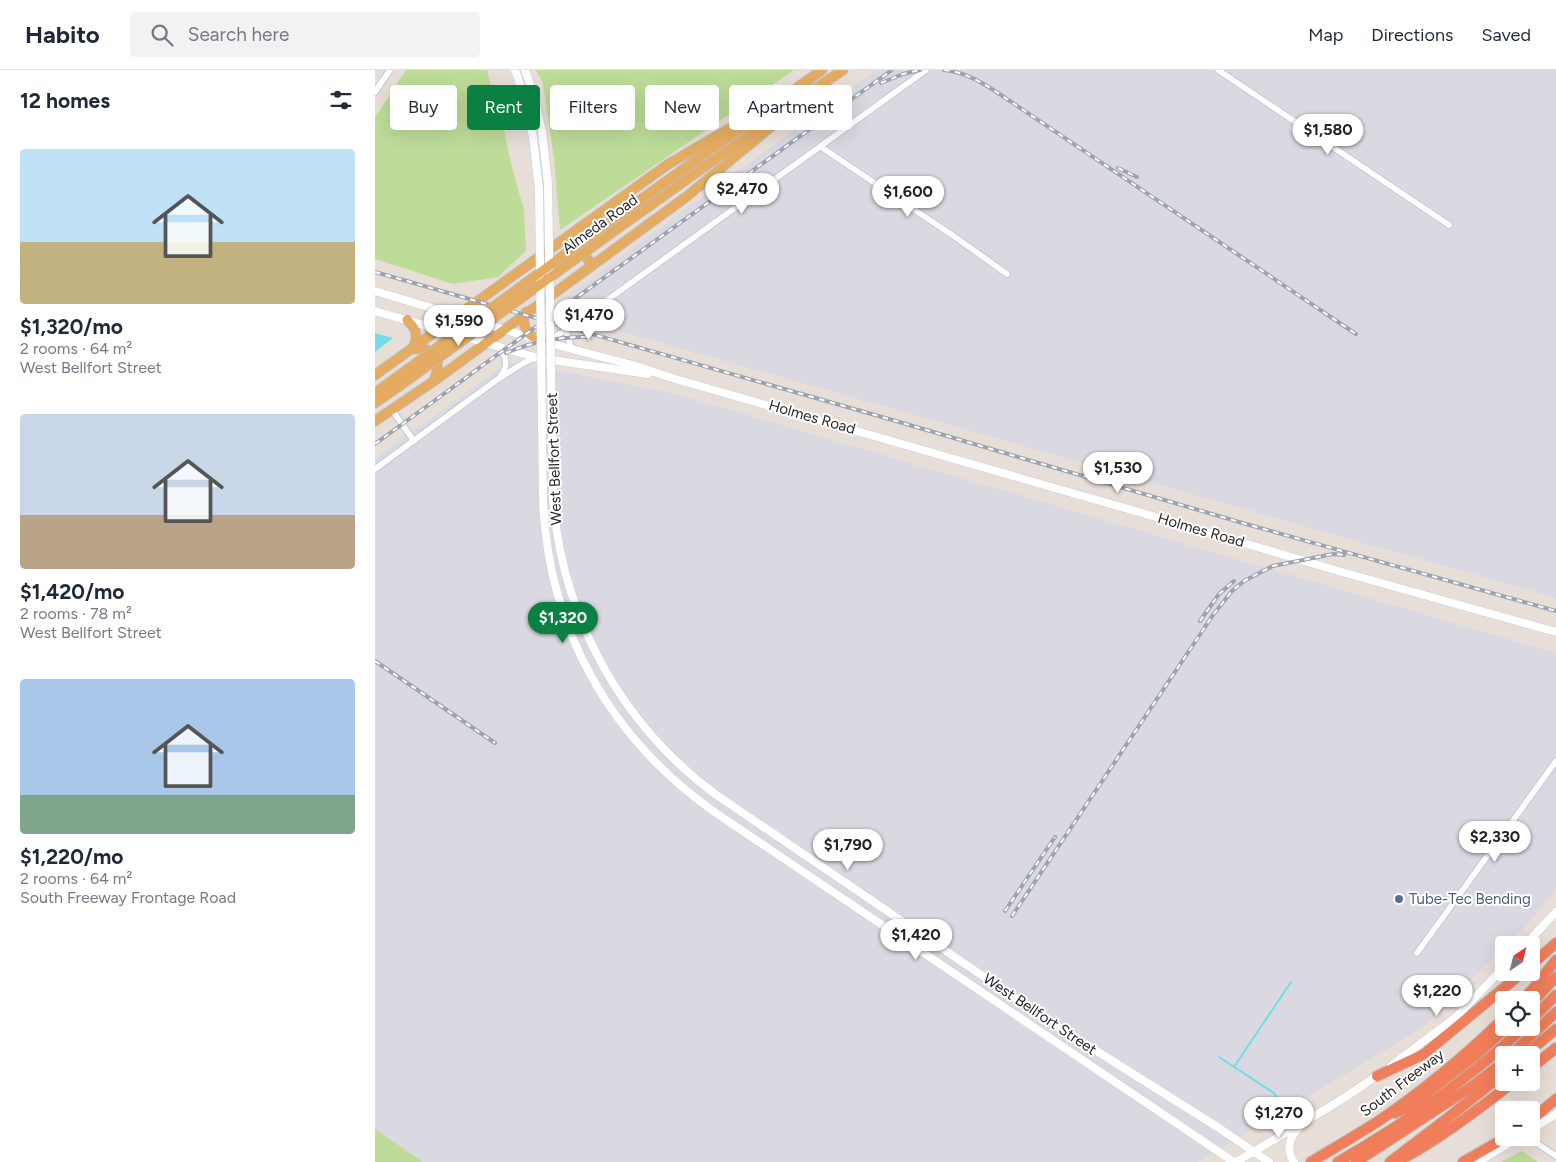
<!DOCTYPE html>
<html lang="en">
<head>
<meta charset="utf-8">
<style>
	body { margin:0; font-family:Figtree,sans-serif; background:#f2f2f3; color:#1f2937; height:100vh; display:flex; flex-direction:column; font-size:19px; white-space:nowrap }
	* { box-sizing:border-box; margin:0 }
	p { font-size:16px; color:#747a83 }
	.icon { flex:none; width:28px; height:28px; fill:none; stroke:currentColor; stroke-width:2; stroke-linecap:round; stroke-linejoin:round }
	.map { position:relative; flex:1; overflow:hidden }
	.drawer { display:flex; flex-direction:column; background:#fff; width:375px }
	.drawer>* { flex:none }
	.top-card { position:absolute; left:15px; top:15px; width:475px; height:45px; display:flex; gap:10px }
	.needle { width:32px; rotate:35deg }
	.controls { position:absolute; left:1120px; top:866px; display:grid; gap:10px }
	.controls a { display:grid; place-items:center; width:45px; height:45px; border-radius:5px; background:#fff; box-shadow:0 5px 20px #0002; font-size:25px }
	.price { position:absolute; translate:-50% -42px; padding:0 11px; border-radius:18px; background:#fff; color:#222; font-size:16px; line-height:32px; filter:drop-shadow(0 1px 2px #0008) }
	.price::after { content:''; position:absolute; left:50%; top:30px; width:15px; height:11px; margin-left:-8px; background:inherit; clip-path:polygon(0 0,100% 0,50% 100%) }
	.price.selected { background:#0b8043; color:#fff }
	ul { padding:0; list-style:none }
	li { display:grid; align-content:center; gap:10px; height:265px; padding:0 20px }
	li span { display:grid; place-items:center; height:155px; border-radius:5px; color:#555 }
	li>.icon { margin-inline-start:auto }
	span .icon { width:90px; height:90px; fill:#fffc; stroke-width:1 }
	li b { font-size:21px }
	h2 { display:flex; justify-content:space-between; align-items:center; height:60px; padding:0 20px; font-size:21px }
	.chip { padding:0 18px; border-radius:5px; background:#fff; box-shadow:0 5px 20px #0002; font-size:18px; line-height:45px }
	.chip.selected { background:#0b8043; color:#fff }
	header { display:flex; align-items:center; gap:30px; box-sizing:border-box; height:70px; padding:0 25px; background:#fff; border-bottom:1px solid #e0e1e3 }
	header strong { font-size:24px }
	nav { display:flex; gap:28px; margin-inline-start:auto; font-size:18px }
	.search { width:350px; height:45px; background:#f2f2f3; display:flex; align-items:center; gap:12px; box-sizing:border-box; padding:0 18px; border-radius:5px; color:#747a83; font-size:19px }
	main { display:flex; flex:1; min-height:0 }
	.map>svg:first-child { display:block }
	.industrial { fill:#dad9e1 }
	.green { fill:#bddc98 }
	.water { fill:#72dde4 }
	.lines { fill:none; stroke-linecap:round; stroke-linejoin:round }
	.stream { stroke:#72dde4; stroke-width:2 }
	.minor-casing { stroke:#c7ced8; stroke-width:8 }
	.secondary-casing { stroke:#c7ced8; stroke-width:9 }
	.primary-casing { stroke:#bebebe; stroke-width:11 }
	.motorway-casing { stroke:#bebebe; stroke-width:12 }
	.minor { stroke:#fff; stroke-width:5.5 }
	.secondary { stroke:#fff; stroke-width:8 }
	.primary { stroke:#e5ac61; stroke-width:9 }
	.motorway { stroke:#f17e5a; stroke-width:10 }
	.rail-casing { stroke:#9ca3b0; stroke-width:4 }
	.rail { stroke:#fff; stroke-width:2; stroke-dasharray:5.5; stroke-linecap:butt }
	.secondary-bridge-casing { stroke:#c7ced8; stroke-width:9; stroke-linecap:butt }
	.primary-bridge-casing { stroke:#bebebe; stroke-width:11; stroke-linecap:butt }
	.secondary-bridge { stroke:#fff; stroke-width:8 }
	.primary-bridge { stroke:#e5ac61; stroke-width:9 }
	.service-dot { fill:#5c6f8a; stroke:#fff; stroke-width:2 }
	.labels { text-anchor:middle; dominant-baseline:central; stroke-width:4; stroke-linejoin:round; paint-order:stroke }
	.street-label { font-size:15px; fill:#262626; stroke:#fff }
	.service-label { font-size:15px; fill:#4e5e75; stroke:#fff; text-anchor:start }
</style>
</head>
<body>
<header>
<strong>Habito</strong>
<div class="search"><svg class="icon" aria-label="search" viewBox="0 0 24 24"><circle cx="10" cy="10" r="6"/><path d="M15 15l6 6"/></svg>Search here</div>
<nav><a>Map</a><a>Directions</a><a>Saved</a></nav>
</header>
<main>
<section class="drawer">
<h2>12 homes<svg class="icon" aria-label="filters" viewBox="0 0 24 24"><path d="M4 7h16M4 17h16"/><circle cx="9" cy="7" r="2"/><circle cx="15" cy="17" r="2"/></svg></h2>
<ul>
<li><span style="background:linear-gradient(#bfe0f5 60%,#c2b280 0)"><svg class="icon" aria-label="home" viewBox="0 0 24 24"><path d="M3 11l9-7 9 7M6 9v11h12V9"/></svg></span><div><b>$1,320/mo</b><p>2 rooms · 64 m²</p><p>West Bellfort Street</p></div></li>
<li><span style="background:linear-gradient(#c9d6e8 65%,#b9a48a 0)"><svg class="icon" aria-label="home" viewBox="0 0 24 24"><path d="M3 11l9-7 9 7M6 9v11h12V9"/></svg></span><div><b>$1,420/mo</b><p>2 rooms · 78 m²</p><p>West Bellfort Street</p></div></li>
<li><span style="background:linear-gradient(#a9c7e8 75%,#7fa58c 0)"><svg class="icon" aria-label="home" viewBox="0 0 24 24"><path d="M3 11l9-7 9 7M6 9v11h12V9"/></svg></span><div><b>$1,220/mo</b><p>2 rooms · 64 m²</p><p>South Freeway Frontage Road</p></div></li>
</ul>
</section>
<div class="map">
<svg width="1181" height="1092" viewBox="0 0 1181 1092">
	<rect width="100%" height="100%" fill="#e8ded8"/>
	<g class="industrial">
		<polygon points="501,0 1181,0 1181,528 220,254 186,231"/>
		<polygon points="132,293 191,302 301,324 1181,583 1181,819 1155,852 1132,875 1129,875 1129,878 1046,959 823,1092 48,1092 0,1059 0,389"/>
	</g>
	<g class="green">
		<polygon points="31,0 112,0 117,21 127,49 135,90 149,140 151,181 123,207 78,214 0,189 0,47"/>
		<polygon points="161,0 419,0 185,160 179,89 168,13"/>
		<polygon points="0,1059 48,1092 0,1092"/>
		<polygon points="1147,1081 1163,1092 1126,1092"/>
	</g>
	<polygon class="water" points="0,263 18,268 0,282"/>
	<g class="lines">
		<g class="stream">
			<polyline points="844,987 899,1023 915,1047"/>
			<polyline points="859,997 916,912"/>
		</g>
		<defs>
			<g id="minor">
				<polyline points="843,0 1074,155"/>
				<polyline points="0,22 15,0"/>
				<polyline points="446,77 580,167 632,204"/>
				<polyline points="191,260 196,277"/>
				<polyline points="173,271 195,257 551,0"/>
				<path d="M124 278C133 288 133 297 125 307"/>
				<polyline points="17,340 39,371"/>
				<path d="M0 399 123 309C136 302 147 291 161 288"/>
				<polyline points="1042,883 1181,691"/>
				<polyline points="1160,1072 1181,1086"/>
			</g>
			<g id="secondary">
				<polyline points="140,0 149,25"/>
				<polyline points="150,0 158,23"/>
				<polyline points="0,221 174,273 261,296 297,308 781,447 960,500 1181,562"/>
				<polyline points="0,241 163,288 273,304"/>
				<path d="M168 427C172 557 234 668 341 743L859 1092"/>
				<path d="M178 427C186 545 245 653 340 724L671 949 844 1058 894 1092"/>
				<polyline points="1150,875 1181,842"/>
				<polyline points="1016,996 1081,947 1129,897"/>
				<polyline points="1156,1060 1181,1044"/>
				<path d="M861 1092C909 1063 959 1037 1004 1004"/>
				<path d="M919 1092C910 1080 915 1065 926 1056"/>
				<polyline points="1102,1092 1143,1068"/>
			</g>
			<g id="primary">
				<polyline points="434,23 468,0"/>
				<polyline points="409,27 447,0"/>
				<polyline points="222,161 374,52"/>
				<polyline points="195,165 217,195"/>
				<polyline points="228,169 405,43"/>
				<path d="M151 242C147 251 149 261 158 267"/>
				<path d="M32 250C42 259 44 267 37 279"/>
				<path d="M37 279C62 277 67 289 59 311"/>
				<polyline points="0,305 292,95 412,25"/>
				<polyline points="0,323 18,310"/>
				<polyline points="0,333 23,317"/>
				<polyline points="0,351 59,311 311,127 409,46 438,20"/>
			</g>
			<g id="motorway">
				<polyline points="1156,895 1181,873"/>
				<polyline points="1147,930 1157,920 1181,890"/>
				<polyline points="1156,934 1181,907"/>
				<polyline points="1156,950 1181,925"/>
				<polyline points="1136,985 1181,942"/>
				<polyline points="1150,985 1181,959"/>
				<polyline points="1156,998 1181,978"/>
				<polyline points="1002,1006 1049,984 1148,902"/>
				<polyline points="1020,1043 1034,1037 1101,985 1131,958"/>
				<polyline points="1156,1050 1181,1029"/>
				<path d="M1027 1089C1066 1068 1103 1040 1138 1012"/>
				<path d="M936 1092C959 1078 982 1065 1005 1050 1049 1020 1091 985 1129 948"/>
				<path d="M963 1092C1029 1054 1093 1010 1148 958"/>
				<polyline points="981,1092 1096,1017 1129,992"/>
				<polyline points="1015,1092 1074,1047 1129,1003"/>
				<polyline points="1088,1092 1130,1068"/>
			</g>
		</defs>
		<use href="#minor" class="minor-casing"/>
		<use href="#secondary" class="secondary-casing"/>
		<use href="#primary" class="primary-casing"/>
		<use href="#motorway" class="motorway-casing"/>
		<use href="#minor" class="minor"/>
		<use href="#secondary" class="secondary"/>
		<use href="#primary" class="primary"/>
		<use href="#motorway" class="motorway"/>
		<defs>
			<g id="rail">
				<path d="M569 0C590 2 606 12 623 23L981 264"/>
				<polyline points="506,13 528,4 545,0"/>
				<polyline points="743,98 762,107"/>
				<polyline points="0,202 514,349 871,454 1181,541"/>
				<path d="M131 283C156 272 187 266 214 267"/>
				<polyline points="97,303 517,0"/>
				<polyline points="0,374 103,299"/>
				<polyline points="825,551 844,524 859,511"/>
				<polyline points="0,591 120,673"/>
				<polyline points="630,841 680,767"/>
				<polyline points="637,846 838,545 857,521 869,511 898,496 958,484 969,485"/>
			</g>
		</defs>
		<use href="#rail" class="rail-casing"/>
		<use href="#rail" class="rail"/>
		<defs>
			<g id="secondary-bridge">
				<polyline points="158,23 167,61 173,114 178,427"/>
				<polyline points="149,25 158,67 164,119 168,427"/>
			</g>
			<g id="primary-bridge">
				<polyline points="18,310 222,161"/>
				<polyline points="23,317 228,169"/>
			</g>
		</defs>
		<use href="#secondary-bridge" class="secondary-bridge-casing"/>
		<use href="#primary-bridge" class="primary-bridge-casing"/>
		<use href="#secondary-bridge" class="secondary-bridge"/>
		<use href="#primary-bridge" class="primary-bridge"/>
	</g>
	<circle class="service-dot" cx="1024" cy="829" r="5"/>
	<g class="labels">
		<g class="street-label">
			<text transform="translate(225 154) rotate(-36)">Almeda Road</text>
			<text transform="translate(437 347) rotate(16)">Holmes Road</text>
			<text transform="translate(179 389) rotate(-92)">West Bellfort Street</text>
			<text transform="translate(826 460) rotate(16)">Holmes Road</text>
			<text transform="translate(665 944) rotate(34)">West Bellfort Street</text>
			<text transform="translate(1027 1013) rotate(-37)">South Freeway</text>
		</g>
		<g class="service-label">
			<text x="1034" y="829">Tube-Tec Bending</text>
		</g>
	</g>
</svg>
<div class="controls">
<a><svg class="needle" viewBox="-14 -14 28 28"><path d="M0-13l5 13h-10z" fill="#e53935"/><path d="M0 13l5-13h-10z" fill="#747a83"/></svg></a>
<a><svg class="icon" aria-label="locate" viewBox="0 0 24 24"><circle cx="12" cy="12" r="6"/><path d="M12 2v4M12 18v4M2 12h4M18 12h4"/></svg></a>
<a>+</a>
<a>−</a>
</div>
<b class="price" style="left:953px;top:86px">$1,580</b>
<b class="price" style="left:367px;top:145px">$2,470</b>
<b class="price" style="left:533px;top:148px">$1,600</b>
<b class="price" style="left:214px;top:271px">$1,470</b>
<b class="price" style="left:84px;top:277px">$1,590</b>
<b class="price" style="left:743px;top:424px">$1,530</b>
<b class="price selected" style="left:188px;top:574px">$1,320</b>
<b class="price" style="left:1120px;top:793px">$2,330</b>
<b class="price" style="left:473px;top:801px">$1,790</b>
<b class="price" style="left:541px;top:891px">$1,420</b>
<b class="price" style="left:1062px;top:947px">$1,220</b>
<b class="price" style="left:904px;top:1069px">$1,270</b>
<div class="top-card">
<a class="chip">Buy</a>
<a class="chip selected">Rent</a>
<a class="chip">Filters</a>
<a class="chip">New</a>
<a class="chip">Apartment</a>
</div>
</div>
</main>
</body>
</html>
